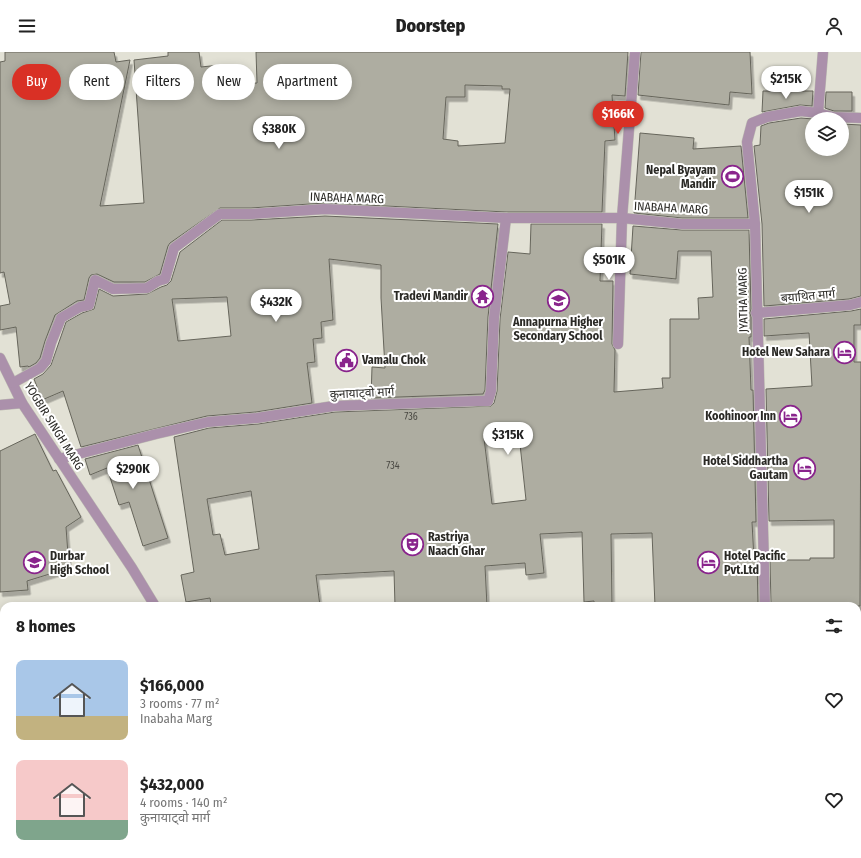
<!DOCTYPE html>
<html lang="en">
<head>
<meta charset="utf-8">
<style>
	body { margin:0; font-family:"Fira Sans Condensed","Noto Sans Devanagari",sans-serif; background:#f2f2f2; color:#222; height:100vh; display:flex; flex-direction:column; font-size:15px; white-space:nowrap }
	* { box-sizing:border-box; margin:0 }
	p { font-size:13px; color:#767676 }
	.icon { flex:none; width:22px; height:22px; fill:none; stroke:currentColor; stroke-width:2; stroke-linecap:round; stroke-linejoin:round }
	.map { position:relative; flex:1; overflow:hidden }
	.side { position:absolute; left:0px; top:550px; width:861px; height:256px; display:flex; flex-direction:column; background:#fff; border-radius:12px 12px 0 0; box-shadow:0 2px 10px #0003 }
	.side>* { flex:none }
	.hud { position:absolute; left:12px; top:12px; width:400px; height:36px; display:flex; gap:8px }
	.tools { position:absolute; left:805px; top:60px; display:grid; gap:8px }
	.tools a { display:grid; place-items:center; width:44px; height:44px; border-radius:50%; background:#fff; box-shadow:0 2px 10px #0003; font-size:20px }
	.price { position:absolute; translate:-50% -34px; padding:0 9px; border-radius:14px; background:#fff; color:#222; font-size:13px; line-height:26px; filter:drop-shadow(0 1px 2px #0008) }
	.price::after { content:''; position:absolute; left:50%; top:24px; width:12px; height:9px; margin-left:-6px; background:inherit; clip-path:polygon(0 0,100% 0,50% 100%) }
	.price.active { background:#d93025; color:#fff }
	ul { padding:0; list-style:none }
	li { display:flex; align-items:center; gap:12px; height:100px; padding:0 16px }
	li span { display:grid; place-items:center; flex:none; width:112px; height:80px; border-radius:8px; color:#555 }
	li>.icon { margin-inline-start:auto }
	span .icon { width:48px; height:48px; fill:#fffc; stroke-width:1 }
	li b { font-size:17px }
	h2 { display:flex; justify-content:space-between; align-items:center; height:48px; padding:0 16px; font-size:17px }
	.tag { padding:0 14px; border-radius:18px; background:#fff; box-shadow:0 2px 10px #0003; font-size:14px; line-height:36px }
	.tag.active { background:#d93025; color:#fff }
	header { display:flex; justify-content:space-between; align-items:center; height:52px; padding:0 16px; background:#fff; font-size:18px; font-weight:800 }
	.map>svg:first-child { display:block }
	.built { fill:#d7d5c1 }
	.water { fill:#d699d6; stroke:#a277a1 }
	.building { fill:#aeada1; stroke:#66655b; fill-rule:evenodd; filter:url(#shadow) }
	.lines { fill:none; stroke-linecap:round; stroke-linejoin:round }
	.street-casing { stroke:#bdbcb2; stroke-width:11 }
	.primary-casing { stroke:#bdbcb2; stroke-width:11 }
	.street { stroke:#ab90ab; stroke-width:10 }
	.primary { stroke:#7c4d7c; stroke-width:10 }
	.labels { text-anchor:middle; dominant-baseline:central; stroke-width:4; stroke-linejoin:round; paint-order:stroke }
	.number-label { font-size:10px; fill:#4b4a44 }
	.poi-label { font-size:12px; font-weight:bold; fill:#2a2925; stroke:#fff; text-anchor:end }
	.street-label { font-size:12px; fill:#2a2925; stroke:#fff }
</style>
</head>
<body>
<header><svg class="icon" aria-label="menu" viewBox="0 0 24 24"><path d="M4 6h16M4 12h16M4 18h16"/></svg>Doorstep<svg class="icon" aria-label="person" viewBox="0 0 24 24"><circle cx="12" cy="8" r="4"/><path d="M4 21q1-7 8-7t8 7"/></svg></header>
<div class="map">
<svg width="861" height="806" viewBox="0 0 861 806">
	<defs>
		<filter id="shadow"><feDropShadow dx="2.5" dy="4.5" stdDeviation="0" flood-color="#0004"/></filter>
	</defs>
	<rect width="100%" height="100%" fill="#e2e1d5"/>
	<polygon class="built" points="600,802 627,802 627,806 601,806"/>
	<polygon class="water" points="4,687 4,802 182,802 183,806 0,806 0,688"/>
	<g class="building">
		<path d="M5 0H114L116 10 130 8 100 154 144 151 134 8 168 4V0H199L201 15 220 13 222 33 257 31 256 0H628L625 44 612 43 615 88 605 89 602 160H506L325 151 251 156H220L170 191 168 194 160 222 145 230H114L97 222 91 223 89 226 84 248 77 249 55 263 45 289 40 306 36 311 29 315 28 314 20 315 16 275 0 278V254L10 252 4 220 0 221V10L5 9ZM465 33 502 34V37H510L505 91 458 94V89L443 87 446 45H465Z"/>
		<polygon points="641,0 750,0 752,42 730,40 729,53 638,43"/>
		<polygon points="763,39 813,39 812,54 800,53 762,60"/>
		<polygon points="826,40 852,40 852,59 834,59 825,56"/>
		<polygon points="801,66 813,67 812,67 812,97 842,97 842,72 861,73 861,244 849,247 764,254 762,172 754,94 760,93 761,74 769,71"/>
		<polygon points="640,81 694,86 693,97 741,94 748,166 682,166 634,161"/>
		<path d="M325 164 498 172 488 265 485 338 483 342 371 346 372 315 385 316 381 246V213L329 207 333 268 321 270 322 286 313 287 315 310 307 311 312 351 256 360 207 364 81 395 63 339 42 348 34 327 43 322 51 313 66 270 82 261 94 257 99 237 113 244 147 242 161 235 167 233 171 229 180 200 222 168H251ZM227 245 231 284 178 289 172 247Z"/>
		<path d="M531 172H602L600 229H613L612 292 615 298 614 340 663 336 662 326H670V267H699L698 246 713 245 711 199H678L676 227 630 222 633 174 682 178H749L751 257 750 261 751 265V285H749L751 338H753L756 470H752L754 507H757L758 554H655L652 481 611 482 612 554H594V549L584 550 582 480 540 482 544 521 526 523 525 511 485 514 487 554H395L394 519 316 523 320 554H211L210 546 186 550 181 523 194 520 174 385 209 376 258 372 335 360 491 354 494 351 497 339 500 267 508 200 530 202ZM519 383 526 448 492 452 484 386ZM251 439 259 497 225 503 220 482 213 483 207 447Z"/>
		<polygon points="861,257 861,273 854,273 854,310 861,310 860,554 771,554 770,508 810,508 810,506 834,506 834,468 769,469 766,337 812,334 809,281 764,284 764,267 851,259"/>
		<polygon points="35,382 53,419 56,418 81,465 66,475 69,516 27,529 28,538 0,540 0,399"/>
		<polygon points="138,393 168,486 143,494 129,450 119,453 107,416 90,423 85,407"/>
	</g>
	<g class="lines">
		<defs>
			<g id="street">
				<polyline points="818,61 833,65 861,66"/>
				<polyline points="756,261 850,253 861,250"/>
				<polyline points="618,292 622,166 635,0"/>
				<polyline points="0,306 22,351 132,516 155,554"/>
				<polyline points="13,331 40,316 46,309 51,291 61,266 80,255 89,253 95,228 113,237 147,236 158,229 165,227 174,196 220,162 251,162 325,157 506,166 622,166 682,172 755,172"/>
				<polyline points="0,353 22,351"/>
				<polyline points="59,407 156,382 208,370 257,366 334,354 477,349 488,349 491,339 494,266 506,166"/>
				<polyline points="765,554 755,172 747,90 752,71 767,65 801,59 818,61 823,0"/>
				<polyline points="667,802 667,806"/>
				<polyline points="770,802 770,806"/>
			</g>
			<g id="primary">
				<polyline points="0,610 4,610"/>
				<polyline points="857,655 861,655"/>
				<polyline points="312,802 314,806"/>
			</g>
		</defs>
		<use href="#street" class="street-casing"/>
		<use href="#primary" class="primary-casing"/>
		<use href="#street" class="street"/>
		<use href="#primary" class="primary"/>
	</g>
	<defs>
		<symbol id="stadium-ring" viewBox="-11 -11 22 22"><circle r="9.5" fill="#fff" stroke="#89248c" stroke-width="1.5"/><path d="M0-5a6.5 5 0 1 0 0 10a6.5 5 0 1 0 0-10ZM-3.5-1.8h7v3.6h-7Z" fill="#89248c"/></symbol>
		<symbol id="temple-ring" viewBox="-11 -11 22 22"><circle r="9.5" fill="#fff" stroke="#89248c" stroke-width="1.5"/><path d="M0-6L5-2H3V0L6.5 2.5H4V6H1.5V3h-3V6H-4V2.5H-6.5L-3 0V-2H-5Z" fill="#89248c"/></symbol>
		<symbol id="school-ring" viewBox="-11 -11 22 22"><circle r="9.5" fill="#fff" stroke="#89248c" stroke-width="1.5"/><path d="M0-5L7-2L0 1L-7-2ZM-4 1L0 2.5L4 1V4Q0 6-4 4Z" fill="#89248c"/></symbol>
		<symbol id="hotel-ring" viewBox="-11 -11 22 22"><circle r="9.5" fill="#fff" stroke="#89248c" stroke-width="1.5"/><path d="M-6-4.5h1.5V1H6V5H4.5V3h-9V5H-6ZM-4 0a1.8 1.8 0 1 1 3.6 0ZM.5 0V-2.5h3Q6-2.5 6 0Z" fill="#89248c"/></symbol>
		<symbol id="civic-ring" viewBox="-11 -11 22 22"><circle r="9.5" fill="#fff" stroke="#89248c" stroke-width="1.5"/><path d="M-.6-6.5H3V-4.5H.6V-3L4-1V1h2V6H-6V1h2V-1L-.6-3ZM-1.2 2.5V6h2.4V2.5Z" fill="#89248c"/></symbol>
		<symbol id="theatre-ring" viewBox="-11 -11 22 22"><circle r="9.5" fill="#fff" stroke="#89248c" stroke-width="1.5"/><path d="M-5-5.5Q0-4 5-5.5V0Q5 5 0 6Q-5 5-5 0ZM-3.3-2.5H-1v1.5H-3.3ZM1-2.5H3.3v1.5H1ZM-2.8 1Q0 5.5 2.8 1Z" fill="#89248c"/></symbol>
	</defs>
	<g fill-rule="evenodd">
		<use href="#stadium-ring" x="720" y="112" width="25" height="25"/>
		<use href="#temple-ring" x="470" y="232" width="25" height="25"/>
		<use href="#school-ring" x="546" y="236" width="25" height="25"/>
		<use href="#hotel-ring" x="832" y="288" width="25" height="25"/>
		<use href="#civic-ring" x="334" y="296" width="25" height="25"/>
		<use href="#hotel-ring" x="778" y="352" width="25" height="25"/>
		<use href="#hotel-ring" x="792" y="404" width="25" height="25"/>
		<use href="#theatre-ring" x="400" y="480" width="25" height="25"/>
		<use href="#school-ring" x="22" y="498" width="25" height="25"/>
		<use href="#hotel-ring" x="696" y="498" width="25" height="25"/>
	</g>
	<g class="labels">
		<g class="number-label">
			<text x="411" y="365">736</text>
			<text x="393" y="414">734</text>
		</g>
		<g class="poi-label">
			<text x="716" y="118">Nepal Byayam<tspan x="716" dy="14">Mandir</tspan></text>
			<text x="468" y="244">Tradevi Mandir</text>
			<text x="558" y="270" text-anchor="middle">Annapurna Higher<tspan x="558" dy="14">Secondary School</tspan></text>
			<text x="830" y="300">Hotel New Sahara</text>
			<text x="362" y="308" text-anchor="start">Vamalu Chok</text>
			<text x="776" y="364">Koohinoor Inn</text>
			<text x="788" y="409">Hotel Siddhartha<tspan x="788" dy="14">Gautam</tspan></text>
			<text x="428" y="485" text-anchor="start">Rastriya<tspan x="428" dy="14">Naach Ghar</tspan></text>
			<text x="50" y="504" text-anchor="start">Durbar<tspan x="50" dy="14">High School</tspan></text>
			<text x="724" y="504" text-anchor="start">Hotel Pacific<tspan x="724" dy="14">Pvt.Ltd</tspan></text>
		</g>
		<g class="street-label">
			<text transform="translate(347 146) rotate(2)">INABAHA MARG</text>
			<text transform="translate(671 156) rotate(3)">INABAHA MARG</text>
			<text transform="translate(808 244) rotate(-5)">बयाथित मार्ग</text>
			<text transform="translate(743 248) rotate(-91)">JYATHA MARG</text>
			<text transform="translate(362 341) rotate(-3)">कुनायाट्वो मार्ग</text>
			<text transform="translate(54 374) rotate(58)">YOGBIR SINGH MARG</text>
		</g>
	</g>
</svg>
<div class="tools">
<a><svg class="icon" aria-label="layers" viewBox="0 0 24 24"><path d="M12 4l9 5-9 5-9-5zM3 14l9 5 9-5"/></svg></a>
</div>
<b class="price" style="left:786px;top:48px">$215K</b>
<b class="price active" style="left:618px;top:83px">$166K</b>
<b class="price" style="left:279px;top:98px">$380K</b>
<b class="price" style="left:809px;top:162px">$151K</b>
<b class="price" style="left:609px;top:229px">$501K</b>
<b class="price" style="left:276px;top:271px">$432K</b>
<b class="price" style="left:508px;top:404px">$315K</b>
<b class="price" style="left:133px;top:438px">$290K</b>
<div class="hud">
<a class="tag active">Buy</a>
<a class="tag">Rent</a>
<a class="tag">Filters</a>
<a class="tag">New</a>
<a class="tag">Apartment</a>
</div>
<section class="side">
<h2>8 homes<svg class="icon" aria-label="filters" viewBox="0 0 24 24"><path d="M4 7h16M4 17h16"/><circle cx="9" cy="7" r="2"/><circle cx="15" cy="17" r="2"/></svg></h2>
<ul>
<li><span style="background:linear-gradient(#a9c7e8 70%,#c2b280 0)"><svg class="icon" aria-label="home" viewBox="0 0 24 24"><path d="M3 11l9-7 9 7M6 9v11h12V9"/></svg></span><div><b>$166,000</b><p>3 rooms · 77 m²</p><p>Inabaha Marg</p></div><svg class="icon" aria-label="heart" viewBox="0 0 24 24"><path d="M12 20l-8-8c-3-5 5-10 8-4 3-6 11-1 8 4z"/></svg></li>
<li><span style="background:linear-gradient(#f6c9c9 75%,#7fa58c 0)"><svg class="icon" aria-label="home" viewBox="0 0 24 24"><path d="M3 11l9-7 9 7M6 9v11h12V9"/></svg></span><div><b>$432,000</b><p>4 rooms · 140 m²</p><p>कुनायाट्वो मार्ग</p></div><svg class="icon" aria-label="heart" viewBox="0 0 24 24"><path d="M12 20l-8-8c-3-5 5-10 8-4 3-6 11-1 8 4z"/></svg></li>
</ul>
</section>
</div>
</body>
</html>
